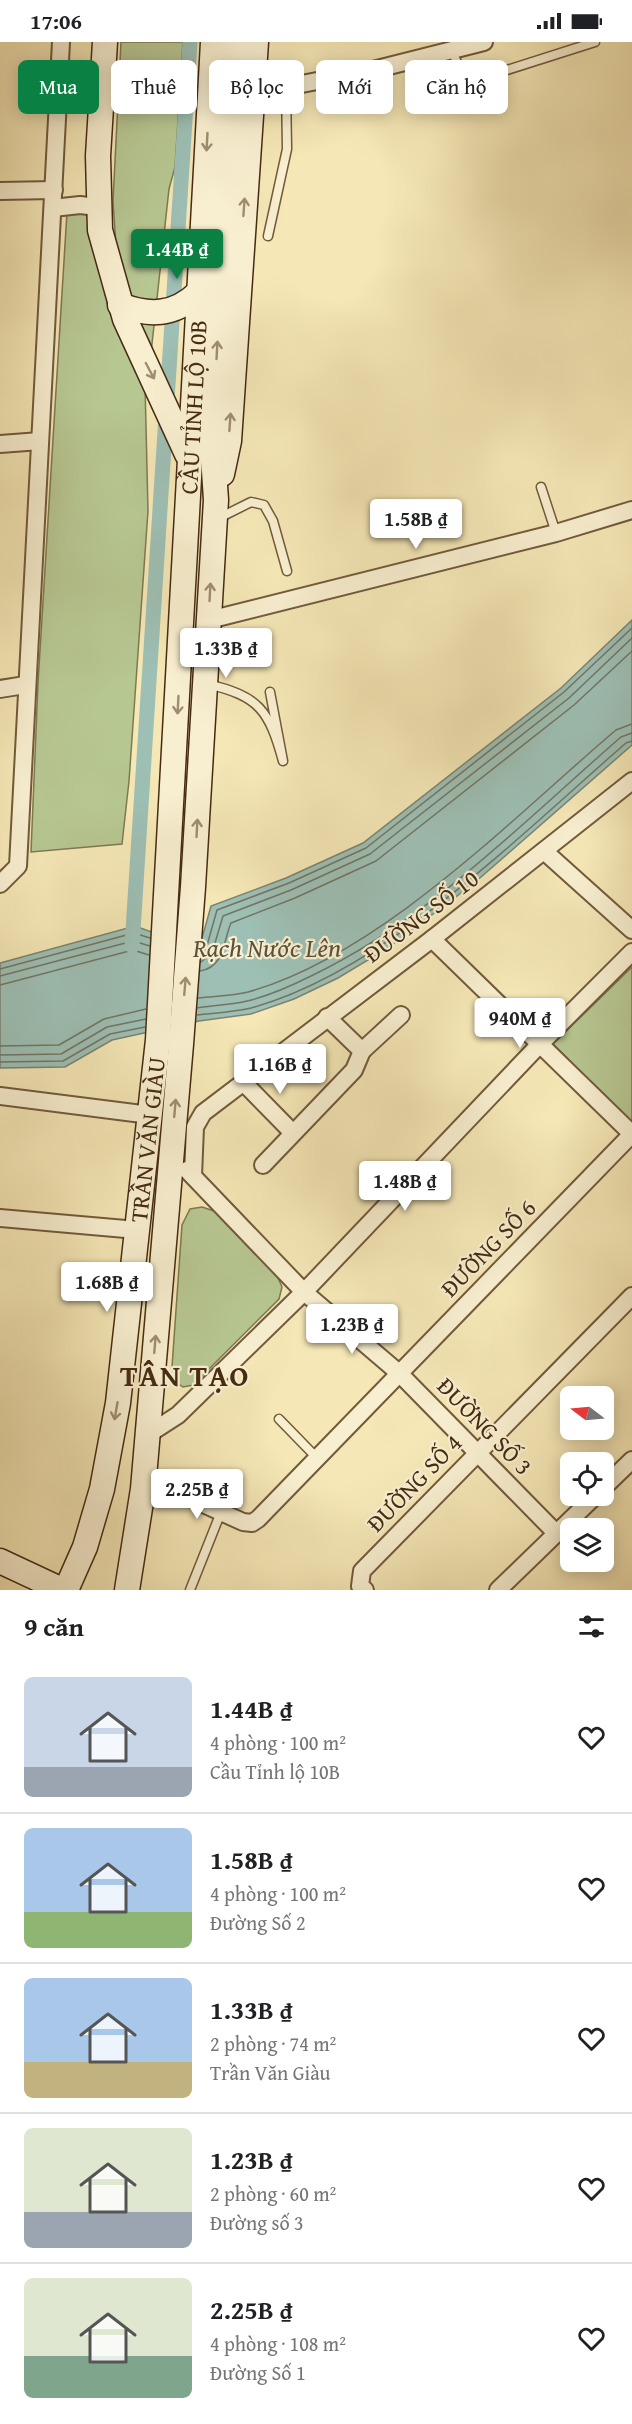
<!DOCTYPE html>
<html lang="vi">
<head>
<meta charset="utf-8">
<style>
	body { margin:0; font-family:"Gentium Book Plus",serif; background:#f6f6f6; color:#202124; height:100vh; display:flex; flex-direction:column; font-size:22px; white-space:nowrap }
	* { box-sizing:border-box; margin:0 }
	p { font-size:20px; color:#757577 }
	.icon { flex:none; width:33px; height:33px; fill:none; stroke:currentColor; stroke-width:2; stroke-linecap:round; stroke-linejoin:round }
	.map { position:relative; height:1548px; overflow:hidden }
	.details { display:flex; flex-direction:column; background:#fff; flex:1 }
	.details>* { flex:none }
	.hud { position:absolute; left:18px; top:18px; width:597px; height:54px; display:flex; gap:12px }
	.needle { width:39px; rotate:286deg }
	.controls { position:absolute; left:560px; top:1344px; display:grid; gap:12px }
	.controls a { display:grid; place-items:center; width:54px; height:54px; border-radius:9px; background:#fff; box-shadow:0 3px 15px #0003; font-size:30px }
	.price { position:absolute; translate:-50% -51px; padding:0 14px; border-radius:6px; background:#fff; color:#222; font-size:20px; line-height:39px; filter:drop-shadow(0 2px 3px #0008) }
	.price::after { content:''; position:absolute; left:50%; top:36px; width:18px; height:14px; margin-left:-9px; background:inherit; clip-path:polygon(0 0,100% 0,50% 100%) }
	.price.on { background:#0b8043; color:#fff }
	ul { padding:0; list-style:none }
	li { display:flex; align-items:center; gap:18px; height:150px; padding:0 24px }
	li+li { border-top:2px solid #e0e0e0 }
	li span { display:grid; place-items:center; flex:none; width:168px; height:120px; border-radius:9px; color:#555 }
	li>.icon { margin-inline-start:auto }
	span .icon { width:72px; height:72px; fill:#fffc; stroke-width:1 }
	li b { font-size:26px }
	h2 { display:flex; justify-content:space-between; align-items:center; height:72px; padding:0 24px; font-size:26px }
	.tag { padding:0 21px; border-radius:9px; background:#fff; box-shadow:0 3px 15px #0003; font-size:21px; line-height:54px }
	.tag.on { background:#0b8043; color:#fff }
	.status { display:flex; justify-content:space-between; align-items:center; height:42px; padding:0 30px; background:#fff; direction:ltr }
	.status svg { height:16px; fill:currentColor }
	.map>svg:first-child { display:block }
	.green { fill:#b7c792; stroke:#7e7952; stroke-width:1.5 }
	.water { fill:#9dbfb4; stroke:#7a8473; stroke-width:1.5 }
	.lines { fill:none; stroke-linecap:round; stroke-linejoin:round }
	.shore { stroke:#727563; stroke-width:1.5 }
	.canal { stroke:#9dbfb4; stroke-width:15 }
	.service-casing { stroke:#725a3b; stroke-width:11 }
	.minor-casing { stroke:#725a3b; stroke-width:20 }
	.secondary-casing { stroke:#462b12; stroke-width:27 }
	.service { stroke:#f8efd0; stroke-width:8 }
	.minor { stroke:#f8efd0; stroke-width:16 }
	.secondary { stroke:#f8efd0; stroke-width:24 }
	.oneway { stroke:#9f8d71 }
	.labels { text-anchor:middle; dominant-baseline:central; stroke-width:4.5; stroke-linejoin:round; paint-order:stroke }
	.street-label { font-size:24px; fill:#462b12; stroke:#f8efd0 }
	.water-label { font-size:26px; font-style:italic; fill:#5c503a; stroke:#f8efd0 }
	.district-label { font-size:30px; font-weight:bold; letter-spacing:1.5px; fill:#462b12; stroke:#f8efd0 }
</style>
</head>
<body>
<div class="status"><b>17:06</b><svg viewBox="0 0 49 12"><path d="M0 12V9h3v3zM5 12V6h3v6zM10 12V3h3v9zM15 12V0h3v12zM26 1h20v11H26zM47 4h2v5h-2z"/></svg></div>
<div class="map">
<svg width="632" height="1548" viewBox="0 0 632 1548">
	<rect width="100%" height="100%" fill="#f5e7b6"/>
	<filter id="stains"><feTurbulence type="fractalNoise" baseFrequency=".00333" numOctaves="4"/><feColorMatrix values="0 0 0 0 .2 0 0 0 0 .09 0 0 0 0 .02 0 0 0 .5 -.17"/></filter>
	<radialGradient id="worn" r=".72"><stop offset=".6" stop-color="#630" stop-opacity="0"/><stop offset="1" stop-color="#630" stop-opacity=".3"/></radialGradient>
	<g class="green">
		<polygon points="121,0 183,0 175,125 169,147 151,311 139,295 116,204 113,159"/>
		<polygon points="67,170 92,170 145,342 148,469 129,739 122,802 31,810 38,641"/>
		<polygon points="632,925 632,1081 553,1002"/>
		<polygon points="202,1165 217,1170 276,1231 282,1245 279,1257 193,1343 183,1345 177,1341 172,1325 182,1183 190,1167"/>
	</g>
	<polygon class="water" points="632,578 632,703 473,842 388,906 338,936 294,957 251,972 199,979 112,998 65,1025 0,1026 0,921 135,884 199,907 211,864 286,836 363,801 561,646"/>
	<g class="lines">
		<g class="shore">
			<polyline points="201,912 206,907 217,868 289,841 366,806 564,650 632,586"/>
			<polyline points="201,920 212,911 223,874 291,848 370,812 569,656 632,596"/>
			<polyline points="0,927 134,891 150,896"/>
			<path d="M200 929C225 925 223 899 231 881L295 856 376 819 574 663 632 609"/>
			<polyline points="0,934 133,899 150,904"/>
			<polyline points="0,943 133,908 149,913"/>
			<path d="M198 956C214 954 232 954 248 950 382 912 511 777 616 688L632 682"/>
			<path d="M197 966C214 963 231 963 247 959 269 954 291 944 311 934 429 878 524 779 621 695L632 691"/>
			<path d="M197 973C214 971 234 970 251 966 386 929 521 792 626 701L632 699"/>
			<polyline points="0,1004 59,1003 104,977 146,967"/>
			<polyline points="0,1013 61,1012 107,985 146,977"/>
			<polyline points="0,1020 63,1019 110,992 145,985"/>
		</g>
		<polyline class="canal" points="132,904 190,0"/>
		<defs>
			<g id="service">
				<polyline points="452,9 466,41"/>
				<polyline points="413,59 427,47 466,41 595,0"/>
				<polyline points="268,194 287,107 286,45"/>
				<polyline points="541,445 556,491"/>
				<polyline points="219,476 251,460 264,463 273,479 287,529"/>
				<path d="M207 642C259 654 269 668 283 719L270 650"/>
				<polyline points="279,1377 317,1416"/>
				<polyline points="190,1548 221,1470"/>
			</g>
			<g id="minor">
				<polyline points="251,52 373,28 484,0"/>
				<polyline points="0,149 54,148"/>
				<polyline points="53,166 80,163 98,165"/>
				<polyline points="0,402 40,399"/>
				<polyline points="209,578 556,491 632,468"/>
				<polyline points="0,647 25,643"/>
				<polyline points="544,809 632,888"/>
				<polyline points="0,842 18,824 61,0"/>
				<polyline points="432,897 632,1092"/>
				<polyline points="362,1009 401,973"/>
				<polyline points="244,1041 292,1090"/>
				<polyline points="0,1054 150,1073"/>
				<polyline points="263,1123 354,1028 362,1009 327,975"/>
				<polyline points="187,1128 304,1250 399,1331 556,1491"/>
				<polyline points="193,1134 195,1085 203,1071 432,897 632,739"/>
				<polyline points="0,1176 137,1188"/>
				<polyline points="147,1393 178,1373 304,1250 540,1002 632,910"/>
				<polyline points="603,1446 632,1418"/>
				<polyline points="143,1447 177,1450 243,1480 252,1481 258,1477 632,1092"/>
				<polyline points="365,1548 360,1544 362,1529 632,1254"/>
				<polyline points="498,1548 595,1454"/>
			</g>
			<g id="secondary">
				<polyline points="105,0 98,114 100,188 125,277 187,412"/>
				<path d="M120 263C149 274 174 274 198 251"/>
				<polyline points="222,432 229,399 256,0"/>
				<polyline points="0,1519 62,1548"/>
				<path id="s1" d="M66 1548 85 1505 102 1447 118 1361 158 998 213 0"/>
				<polyline points="127,1548 143,1447 181,1002 193,845 216,458 212,399 233,0"/>
			</g>
		</defs>
		<use href="#service" class="service-casing"/>
		<use href="#minor" class="minor-casing"/>
		<use href="#secondary" class="secondary-casing"/>
		<use href="#service" class="service"/>
		<use href="#minor" class="minor"/>
		<use href="#secondary" class="secondary"/>
	</g>
	<defs><path id="oneway-shaft" d="M-6 0H5M1.5-3L5.5 0L1.5 3" fill="none" stroke-width="1.6" stroke-linecap="round" stroke-linejoin="round" transform="scale(1.5)"/></defs>
	<g class="oneway">
		<use href="#oneway-shaft" transform="translate(207 100) rotate(93)"/>
		<use href="#oneway-shaft" transform="translate(244 165) rotate(-86)"/>
		<use href="#oneway-shaft" transform="translate(217 308) rotate(-87)"/>
		<use href="#oneway-shaft" transform="translate(150 329) rotate(62)"/>
		<use href="#oneway-shaft" transform="translate(230 380) rotate(-86)"/>
		<use href="#oneway-shaft" transform="translate(210 550) rotate(-87)"/>
		<use href="#oneway-shaft" transform="translate(178 663) rotate(93)"/>
		<use href="#oneway-shaft" transform="translate(197 786) rotate(-87)"/>
		<use href="#oneway-shaft" transform="translate(185 944) rotate(-85)"/>
		<use href="#oneway-shaft" transform="translate(175 1066) rotate(-85)"/>
		<use href="#oneway-shaft" transform="translate(155 1302) rotate(-85)"/>
		<use href="#oneway-shaft" transform="translate(116 1369) rotate(100)"/>
	</g>
	<g class="labels">
		<g class="street-label">
			<text stroke="none"><textPath href="#s1" startOffset="1194">CẦU TỈNH LỘ 10B</textPath></text>
			<text transform="translate(421 874) rotate(-37)">ĐƯỜNG SỐ 10</text>
			<text stroke="none"><textPath href="#s1" startOffset="460">TRẦN VĂN GIÀU</textPath></text>
			<text transform="translate(488 1206) rotate(-46)">ĐƯỜNG SỐ 6</text>
			<text transform="translate(485 1384) rotate(46)">ĐƯỜNG SỐ 3</text>
			<text transform="translate(414 1441) rotate(-46)">ĐƯỜNG SỐ 4</text>
		</g>
		<g class="water-label">
			<text x="267" y="905">Rạch Nước Lên</text>
		</g>
		<g class="district-label">
			<text x="185" y="1333">TÂN TẠO</text>
		</g>
	</g>
	<rect width="100%" height="100%" filter="url(#stains)"/>
	<rect width="100%" height="100%" fill="url(#worn)"/>
</svg>
<div class="controls">
<a><svg class="needle" viewBox="-14 -14 28 28"><path d="M0-13l5 13h-10z" fill="#e53935"/><path d="M0 13l5-13h-10z" fill="#757577"/></svg></a>
<a><svg class="icon" aria-label="locate" viewBox="0 0 24 24"><circle cx="12" cy="12" r="6"/><path d="M12 2v4M12 18v4M2 12h4M18 12h4"/></svg></a>
<a><svg class="icon" aria-label="layers" viewBox="0 0 24 24"><path d="M12 4l9 5-9 5-9-5zM3 14l9 5 9-5"/></svg></a>
</div>
<b class="price on" style="left:177px;top:238px">1.44B ₫</b>
<b class="price" style="left:416px;top:508px">1.58B ₫</b>
<b class="price" style="left:226px;top:637px">1.33B ₫</b>
<b class="price" style="left:520px;top:1007px">940M ₫</b>
<b class="price" style="left:280px;top:1053px">1.16B ₫</b>
<b class="price" style="left:405px;top:1170px">1.48B ₫</b>
<b class="price" style="left:107px;top:1271px">1.68B ₫</b>
<b class="price" style="left:352px;top:1313px">1.23B ₫</b>
<b class="price" style="left:197px;top:1478px">2.25B ₫</b>
<div class="hud">
<a class="tag on">Mua</a>
<a class="tag">Thuê</a>
<a class="tag">Bộ lọc</a>
<a class="tag">Mới</a>
<a class="tag">Căn hộ</a>
</div>
</div>
<section class="details">
<h2>9 căn<svg class="icon" aria-label="filters" viewBox="0 0 24 24"><path d="M4 7h16M4 17h16"/><circle cx="9" cy="7" r="2"/><circle cx="15" cy="17" r="2"/></svg></h2>
<ul>
<li><span style="background:linear-gradient(#c9d6e8 75%,#9aa5b1 0)"><svg class="icon" aria-label="home" viewBox="0 0 24 24"><path d="M3 11l9-7 9 7M6 9v11h12V9"/></svg></span><div><b>1.44B ₫</b><p>4 phòng · 100 m²</p><p>Cầu Tỉnh lộ 10B</p></div><svg class="icon" aria-label="heart" viewBox="0 0 24 24"><path d="M12 20l-8-8c-3-5 5-10 8-4 3-6 11-1 8 4z"/></svg></li>
<li><span style="background:linear-gradient(#a9c7e8 70%,#8fb573 0)"><svg class="icon" aria-label="home" viewBox="0 0 24 24"><path d="M3 11l9-7 9 7M6 9v11h12V9"/></svg></span><div><b>1.58B ₫</b><p>4 phòng · 100 m²</p><p>Đường Số 2</p></div><svg class="icon" aria-label="heart" viewBox="0 0 24 24"><path d="M12 20l-8-8c-3-5 5-10 8-4 3-6 11-1 8 4z"/></svg></li>
<li><span style="background:linear-gradient(#a9c7e8 70%,#c2b280 0)"><svg class="icon" aria-label="home" viewBox="0 0 24 24"><path d="M3 11l9-7 9 7M6 9v11h12V9"/></svg></span><div><b>1.33B ₫</b><p>2 phòng · 74 m²</p><p>Trần Văn Giàu</p></div><svg class="icon" aria-label="heart" viewBox="0 0 24 24"><path d="M12 20l-8-8c-3-5 5-10 8-4 3-6 11-1 8 4z"/></svg></li>
<li><span style="background:linear-gradient(#dfe7d0 70%,#9aa5b1 0)"><svg class="icon" aria-label="home" viewBox="0 0 24 24"><path d="M3 11l9-7 9 7M6 9v11h12V9"/></svg></span><div><b>1.23B ₫</b><p>2 phòng · 60 m²</p><p>Đường số 3</p></div><svg class="icon" aria-label="heart" viewBox="0 0 24 24"><path d="M12 20l-8-8c-3-5 5-10 8-4 3-6 11-1 8 4z"/></svg></li>
<li><span style="background:linear-gradient(#dfe7d0 65%,#7fa58c 0)"><svg class="icon" aria-label="home" viewBox="0 0 24 24"><path d="M3 11l9-7 9 7M6 9v11h12V9"/></svg></span><div><b>2.25B ₫</b><p>4 phòng · 108 m²</p><p>Đường Số 1</p></div><svg class="icon" aria-label="heart" viewBox="0 0 24 24"><path d="M12 20l-8-8c-3-5 5-10 8-4 3-6 11-1 8 4z"/></svg></li>
</ul>
</section>
</body>
</html>
